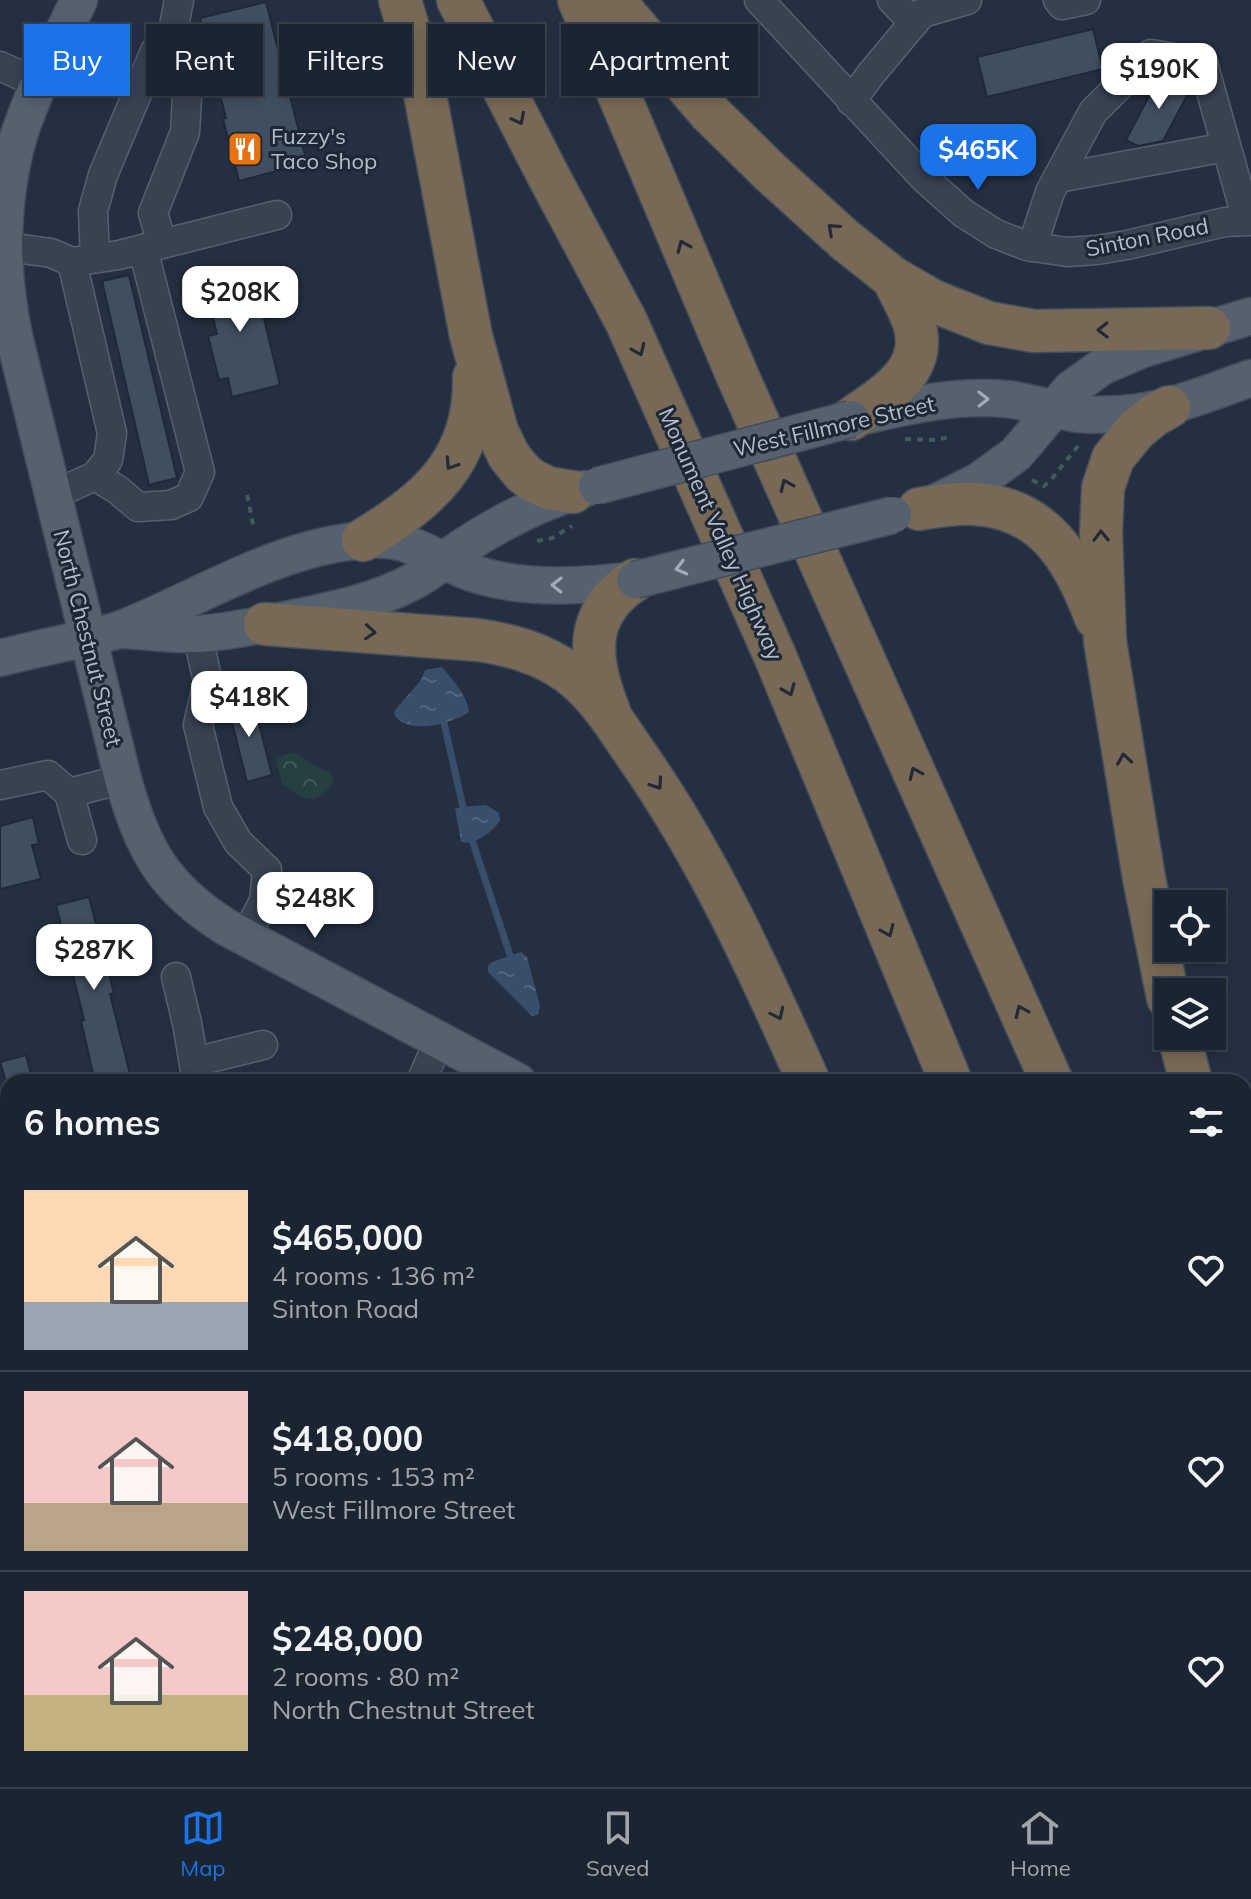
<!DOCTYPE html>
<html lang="en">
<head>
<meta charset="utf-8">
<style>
	body { margin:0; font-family:Mulish,sans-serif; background:#28303d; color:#f1f3f6; height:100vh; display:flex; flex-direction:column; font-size:30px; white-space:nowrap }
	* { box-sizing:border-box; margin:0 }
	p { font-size:26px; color:#a0a4ab }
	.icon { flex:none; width:44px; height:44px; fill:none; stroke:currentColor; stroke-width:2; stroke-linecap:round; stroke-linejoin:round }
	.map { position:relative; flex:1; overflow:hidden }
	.panel { position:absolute; left:0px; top:1074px; width:1252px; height:714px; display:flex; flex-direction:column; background:#1b2431; border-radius:24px 24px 0 0; box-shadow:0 4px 12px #0003,0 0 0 2px #39414d }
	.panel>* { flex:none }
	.hud { position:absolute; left:24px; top:24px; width:800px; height:72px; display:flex; gap:16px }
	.tools { position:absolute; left:1154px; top:890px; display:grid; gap:16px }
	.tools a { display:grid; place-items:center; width:72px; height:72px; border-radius:0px; background:#1b2431; box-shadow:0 4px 12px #0003,0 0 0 2px #39414d; font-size:40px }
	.price { position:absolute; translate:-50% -68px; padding:0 18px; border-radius:16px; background:#fff; color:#222; font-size:26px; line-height:52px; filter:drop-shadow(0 2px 4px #0008) }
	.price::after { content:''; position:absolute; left:50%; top:48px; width:24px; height:18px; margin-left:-12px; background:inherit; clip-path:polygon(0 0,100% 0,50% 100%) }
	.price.active { background:#1a73e8; color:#fff }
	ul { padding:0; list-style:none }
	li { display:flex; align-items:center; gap:24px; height:200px; padding:0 24px }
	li+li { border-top:2px solid #39414d }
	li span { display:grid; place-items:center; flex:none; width:224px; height:160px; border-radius:0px; color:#555 }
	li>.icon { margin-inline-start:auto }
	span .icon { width:96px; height:96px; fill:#fffc; stroke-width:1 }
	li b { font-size:34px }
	h2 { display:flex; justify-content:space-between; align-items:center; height:96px; padding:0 24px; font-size:34px }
	.tag { padding:0 28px; border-radius:0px; background:#1b2431; box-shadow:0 4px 12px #0003,0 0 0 2px #39414d; font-size:28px; line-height:72px }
	.tag.active { background:#1a73e8; color:#fff }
	.dock { display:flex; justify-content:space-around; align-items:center; height:112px; border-top:2px solid #39414d; background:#1b2431; font-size:22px; color:#a0a4ab }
	.dock a { display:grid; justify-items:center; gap:4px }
	.dock .active { color:#1a73e8 }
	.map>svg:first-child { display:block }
	.forest { fill:url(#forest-crowns) }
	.water { fill:url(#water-ripples) }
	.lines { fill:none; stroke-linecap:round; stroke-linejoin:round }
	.stream { stroke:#394e6a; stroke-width:7 }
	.building { fill:#404f60; stroke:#1f2937; stroke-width:2 }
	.minor-casing { stroke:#56606e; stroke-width:31 }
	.major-casing { stroke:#424b59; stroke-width:39 }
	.highway-casing { stroke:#434d5b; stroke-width:45 }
	.path { stroke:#445b5e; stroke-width:4; stroke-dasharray:6 6; stroke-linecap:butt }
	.minor { stroke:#384250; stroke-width:28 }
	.major { stroke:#566170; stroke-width:36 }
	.highway { stroke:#776955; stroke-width:42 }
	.major-bridge-casing { stroke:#424b59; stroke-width:39; stroke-linecap:butt }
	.major-bridge { stroke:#566170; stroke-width:36 }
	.oneway { stroke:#222a37 }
	.oneway2 { stroke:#a2abb9 }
	.labels { text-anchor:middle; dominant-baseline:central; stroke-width:6; stroke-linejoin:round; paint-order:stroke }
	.poi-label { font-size:22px; fill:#b5bdcb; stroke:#1d2735; text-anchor:start }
	.street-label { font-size:22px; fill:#b5bdcb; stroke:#1d2735 }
</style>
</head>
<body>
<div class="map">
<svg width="1251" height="1787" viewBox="0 0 1251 1787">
	<defs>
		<pattern id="forest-crowns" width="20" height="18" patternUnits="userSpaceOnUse" patternTransform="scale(2)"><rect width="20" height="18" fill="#263f41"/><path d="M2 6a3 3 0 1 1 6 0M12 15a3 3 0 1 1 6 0" fill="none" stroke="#43595b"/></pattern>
		<pattern id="water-ripples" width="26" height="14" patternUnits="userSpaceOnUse" patternTransform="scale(2)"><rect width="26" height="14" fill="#394e6a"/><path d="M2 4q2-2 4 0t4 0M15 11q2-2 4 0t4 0" fill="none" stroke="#53667e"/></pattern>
	</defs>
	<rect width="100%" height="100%" fill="#243041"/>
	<path class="forest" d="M294 752 320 769 330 772 334 780C317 809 305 800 282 784L276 758Z"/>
	<g class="water">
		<path d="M442 667C453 681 467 694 469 712 451 724 407 736 394 714L395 710 421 680 425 670Z"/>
		<path d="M486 805 499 813 500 820C491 834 486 834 473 843L461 842 455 809 463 807Z"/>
		<path d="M521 952 527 957 540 1006 538 1015 532 1016 489 973C487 968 487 966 492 962Z"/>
	</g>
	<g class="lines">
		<g class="stream">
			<polyline points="444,723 463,807"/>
			<polyline points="473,843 510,955"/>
		</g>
	</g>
	<g class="building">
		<polygon points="266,2 307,163 239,181 223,119 226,118 200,18"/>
		<polygon points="1093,29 1103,69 987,97 977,57"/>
		<polygon points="1161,73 1172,75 1192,86 1163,141 1138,146 1126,140"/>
		<polygon points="252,269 280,385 232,397 228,378 219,380 208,336 217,334 204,281"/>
		<polygon points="129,275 177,478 149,485 102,281"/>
		<polygon points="252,696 272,775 247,782 227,702"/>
		<polygon points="33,817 39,844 32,845 41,879 0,889 0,826"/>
		<polygon points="89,897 114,993 110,994 132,1082 95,1082 81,1021 84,1020 56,905"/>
		<polygon points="26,1055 33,1082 6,1082 0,1062"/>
	</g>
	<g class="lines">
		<defs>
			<g id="minor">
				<polyline points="759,0 924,178 963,213 996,234 1027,246 1067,252 1097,250 1127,245 1225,222 1251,221"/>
				<polyline points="892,0 914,23"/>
				<polyline points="1058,0 1062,5 1086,0"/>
				<polyline points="0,66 39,84"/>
				<polyline points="851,101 871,74 922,13 967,0"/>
				<polyline points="1058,178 1226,147"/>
				<polyline points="162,244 277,215"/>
				<polyline points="1,246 51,253 72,262 112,433 108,460 95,476 53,495"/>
				<polyline points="1032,247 1050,192 1093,112 1151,54 1203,63 1247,220"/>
				<polyline points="95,258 93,211 103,175 155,51 170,47"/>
				<polyline points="72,262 119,255 162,244 153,213 185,132 187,97 170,47 179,0"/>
				<polyline points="95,476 118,490 138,507 171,505 189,497 200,472 143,249"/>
				<polyline points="197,634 208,681 198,725 218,807 238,842 267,870 264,901 245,937"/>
				<polyline points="0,785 48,775 69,793 123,779"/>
				<polyline points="69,793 82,840"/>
				<polyline points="176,977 187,1023 197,1082"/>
				<polyline points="194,1062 263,1045"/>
				<polyline points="421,1082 439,1040"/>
				<polyline points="0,1164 8,1197"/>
				<polyline points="151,1780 153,1787"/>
				<polyline points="366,1780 368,1787"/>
				<polyline points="578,1780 580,1787"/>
				<polyline points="895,1780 897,1787"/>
				<polyline points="962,1780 964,1787"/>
				<polyline points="1029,1780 1031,1787"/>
				<polyline points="1064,1780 1068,1787"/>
				<polyline points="1,1787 29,1780"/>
			</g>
			<g id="major">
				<path d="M79 0C58 44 34 89 19 135 0 201 0 269 14 336L123 779C142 849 164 888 226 927L518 1082"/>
				<path d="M854 418C903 407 954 394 1006 399 1028 401 1050 409 1072 413 1088 416 1105 415 1121 414 1167 411 1208 393 1251 378"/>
				<polyline points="933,504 979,481 1016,454 1071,389 1103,366 1143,349 1251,316"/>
				<path d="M123 630C148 631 172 635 196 634 225 633 253 626 280 621 325 612 373 603 414 581 432 572 447 557 464 546 501 522 542 501 584 489"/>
				<path d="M0 658C28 651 55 645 83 639 97 635 112 633 124 628 203 596 278 547 364 540 415 535 434 562 478 575 529 590 583 586 635 580"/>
				<polyline points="789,1780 790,1787"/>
			</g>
			<g id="highway">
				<polyline points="400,0 420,68 471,336 497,431 509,456 523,473 532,480 548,488 573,492"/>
				<polyline points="458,0 549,177 626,321 775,656 951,1082"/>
				<polyline points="579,0 738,377 1052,1082"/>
				<polyline points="613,0 710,113 770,172 845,240 893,278 933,301 989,323 1034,331 1209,328"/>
				<path d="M851 419C884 395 929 372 914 323 909 308 900 293 893 278"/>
				<path d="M919 509C937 506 956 503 974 504 1044 507 1074 559 1096 618"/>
				<path d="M363 540C429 500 476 460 474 377"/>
				<path d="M265 624 478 640C511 645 541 653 569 673 597 694 616 725 635 753 707 855 758 968 809 1082"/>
				<path d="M609 711C588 659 583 613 635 580"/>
				<polyline points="1168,998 1144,878 1105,641 1101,533 1103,488 1113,458 1136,430 1153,416 1169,407"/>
				<polyline points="1179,1036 1191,1082"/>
				<polyline points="1244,1254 1251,1276"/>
				<polyline points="1244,1510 1251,1525"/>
				<polyline points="1153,1780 1157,1787"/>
				<polyline points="1241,1780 1244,1787"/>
			</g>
		</defs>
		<use href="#minor" class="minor-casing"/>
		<use href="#major" class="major-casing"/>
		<use href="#highway" class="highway-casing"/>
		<g class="path">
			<polyline points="905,439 934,440 950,437"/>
			<polyline points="1032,480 1044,486 1050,481 1078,446"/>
			<polyline points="247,495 254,529"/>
			<polyline points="537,541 552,538 572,526"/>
		</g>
		<use href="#minor" class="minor"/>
		<use href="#major" class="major"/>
		<use href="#highway" class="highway"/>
		<defs>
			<g id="major-bridge">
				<polyline points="597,486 851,419"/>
				<polyline points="635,580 893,515"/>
			</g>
		</defs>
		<use href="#major-bridge" class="major-bridge-casing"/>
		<use href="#major-bridge" class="major-bridge"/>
	</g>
	<defs><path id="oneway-chevron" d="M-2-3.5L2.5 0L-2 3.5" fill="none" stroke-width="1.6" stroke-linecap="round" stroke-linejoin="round" transform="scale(2)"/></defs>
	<g class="oneway">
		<use href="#oneway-chevron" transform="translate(519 119) rotate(63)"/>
		<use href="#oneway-chevron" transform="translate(833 229) rotate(-138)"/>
		<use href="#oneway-chevron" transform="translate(683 246) rotate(-113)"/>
		<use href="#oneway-chevron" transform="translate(1103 330) rotate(179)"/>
		<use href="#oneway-chevron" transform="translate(639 350) rotate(66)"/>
		<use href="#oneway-chevron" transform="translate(451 464) rotate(123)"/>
		<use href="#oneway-chevron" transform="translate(786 485) rotate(-114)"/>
		<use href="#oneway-chevron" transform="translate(1101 536) rotate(-91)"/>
		<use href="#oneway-chevron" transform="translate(370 632) rotate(4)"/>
		<use href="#oneway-chevron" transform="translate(789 690) rotate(68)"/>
		<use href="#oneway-chevron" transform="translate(1124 759) rotate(-99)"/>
		<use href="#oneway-chevron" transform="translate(915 773) rotate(-114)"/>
		<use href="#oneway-chevron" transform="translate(657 784) rotate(56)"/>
		<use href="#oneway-chevron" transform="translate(888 931) rotate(67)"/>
		<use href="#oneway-chevron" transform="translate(1021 1011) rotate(-114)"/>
		<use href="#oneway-chevron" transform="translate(778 1014) rotate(65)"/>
	</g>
	<g class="oneway2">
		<use href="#oneway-chevron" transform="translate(983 399) rotate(-1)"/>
		<use href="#oneway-chevron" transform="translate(681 568) rotate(166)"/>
		<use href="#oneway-chevron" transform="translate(557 585) rotate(-179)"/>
	</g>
	<defs>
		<symbol id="restaurant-square" viewBox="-11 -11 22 22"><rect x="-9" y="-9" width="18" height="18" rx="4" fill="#e8710a" stroke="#1d2735"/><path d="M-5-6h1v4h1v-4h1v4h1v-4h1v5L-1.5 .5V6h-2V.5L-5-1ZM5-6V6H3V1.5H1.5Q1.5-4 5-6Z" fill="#fff"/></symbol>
	</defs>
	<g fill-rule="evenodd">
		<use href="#restaurant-square" x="225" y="129" width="40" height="40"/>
	</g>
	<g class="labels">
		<g class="poi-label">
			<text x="271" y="136">Fuzzy's<tspan x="271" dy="25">Taco Shop</tspan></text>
		</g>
		<g class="street-label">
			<text transform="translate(1147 237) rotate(-11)">Sinton Road</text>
			<text transform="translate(834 426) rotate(-13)">West Fillmore Street</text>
			<text transform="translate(721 534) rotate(66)">Monument Valley Highway</text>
			<text transform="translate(88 638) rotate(76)">North Chestnut Street</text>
		</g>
	</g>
</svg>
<div class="tools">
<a><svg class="icon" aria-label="locate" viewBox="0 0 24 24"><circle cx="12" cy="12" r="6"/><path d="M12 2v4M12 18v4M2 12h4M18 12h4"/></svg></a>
<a><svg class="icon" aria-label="layers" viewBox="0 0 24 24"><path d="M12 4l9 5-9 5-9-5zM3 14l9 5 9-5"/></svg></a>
</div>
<b class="price" style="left:1159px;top:111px">$190K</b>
<b class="price active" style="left:978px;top:192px">$465K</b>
<b class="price" style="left:240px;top:334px">$208K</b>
<b class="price" style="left:249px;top:739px">$418K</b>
<b class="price" style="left:315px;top:940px">$248K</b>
<b class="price" style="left:94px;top:992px">$287K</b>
<div class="hud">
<a class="tag active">Buy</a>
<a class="tag">Rent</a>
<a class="tag">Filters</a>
<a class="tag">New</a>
<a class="tag">Apartment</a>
</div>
<section class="panel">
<h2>6 homes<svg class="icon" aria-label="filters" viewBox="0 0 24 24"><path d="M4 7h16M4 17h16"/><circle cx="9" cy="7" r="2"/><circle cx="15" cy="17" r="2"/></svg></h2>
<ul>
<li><span style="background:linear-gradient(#ffd9b3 70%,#9aa5b1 0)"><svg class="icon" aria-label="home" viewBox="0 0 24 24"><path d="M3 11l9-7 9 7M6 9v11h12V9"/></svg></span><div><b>$465,000</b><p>4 rooms · 136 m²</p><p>Sinton Road</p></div><svg class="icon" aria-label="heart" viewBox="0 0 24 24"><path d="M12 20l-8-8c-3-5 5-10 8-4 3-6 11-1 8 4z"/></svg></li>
<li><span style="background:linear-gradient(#f6c9c9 70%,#b9a48a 0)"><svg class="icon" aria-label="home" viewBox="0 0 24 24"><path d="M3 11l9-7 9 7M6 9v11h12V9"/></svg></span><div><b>$418,000</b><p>5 rooms · 153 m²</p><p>West Fillmore Street</p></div><svg class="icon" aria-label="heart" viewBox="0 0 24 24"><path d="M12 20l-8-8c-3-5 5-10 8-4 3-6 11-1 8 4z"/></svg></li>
<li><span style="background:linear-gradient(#f6c9c9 65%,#c2b280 0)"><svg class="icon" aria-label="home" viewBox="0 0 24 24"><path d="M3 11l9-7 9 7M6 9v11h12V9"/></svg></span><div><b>$248,000</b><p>2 rooms · 80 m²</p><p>North Chestnut Street</p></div><svg class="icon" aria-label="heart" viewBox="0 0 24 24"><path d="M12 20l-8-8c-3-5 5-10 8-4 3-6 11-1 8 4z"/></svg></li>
</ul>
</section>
</div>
<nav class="dock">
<a class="active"><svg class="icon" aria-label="map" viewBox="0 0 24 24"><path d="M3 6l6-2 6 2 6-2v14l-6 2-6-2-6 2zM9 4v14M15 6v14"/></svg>Map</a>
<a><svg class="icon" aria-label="saved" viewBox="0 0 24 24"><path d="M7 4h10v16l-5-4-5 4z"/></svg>Saved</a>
<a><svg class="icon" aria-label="home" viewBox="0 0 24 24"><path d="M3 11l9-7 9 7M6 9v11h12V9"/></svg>Home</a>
</nav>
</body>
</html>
